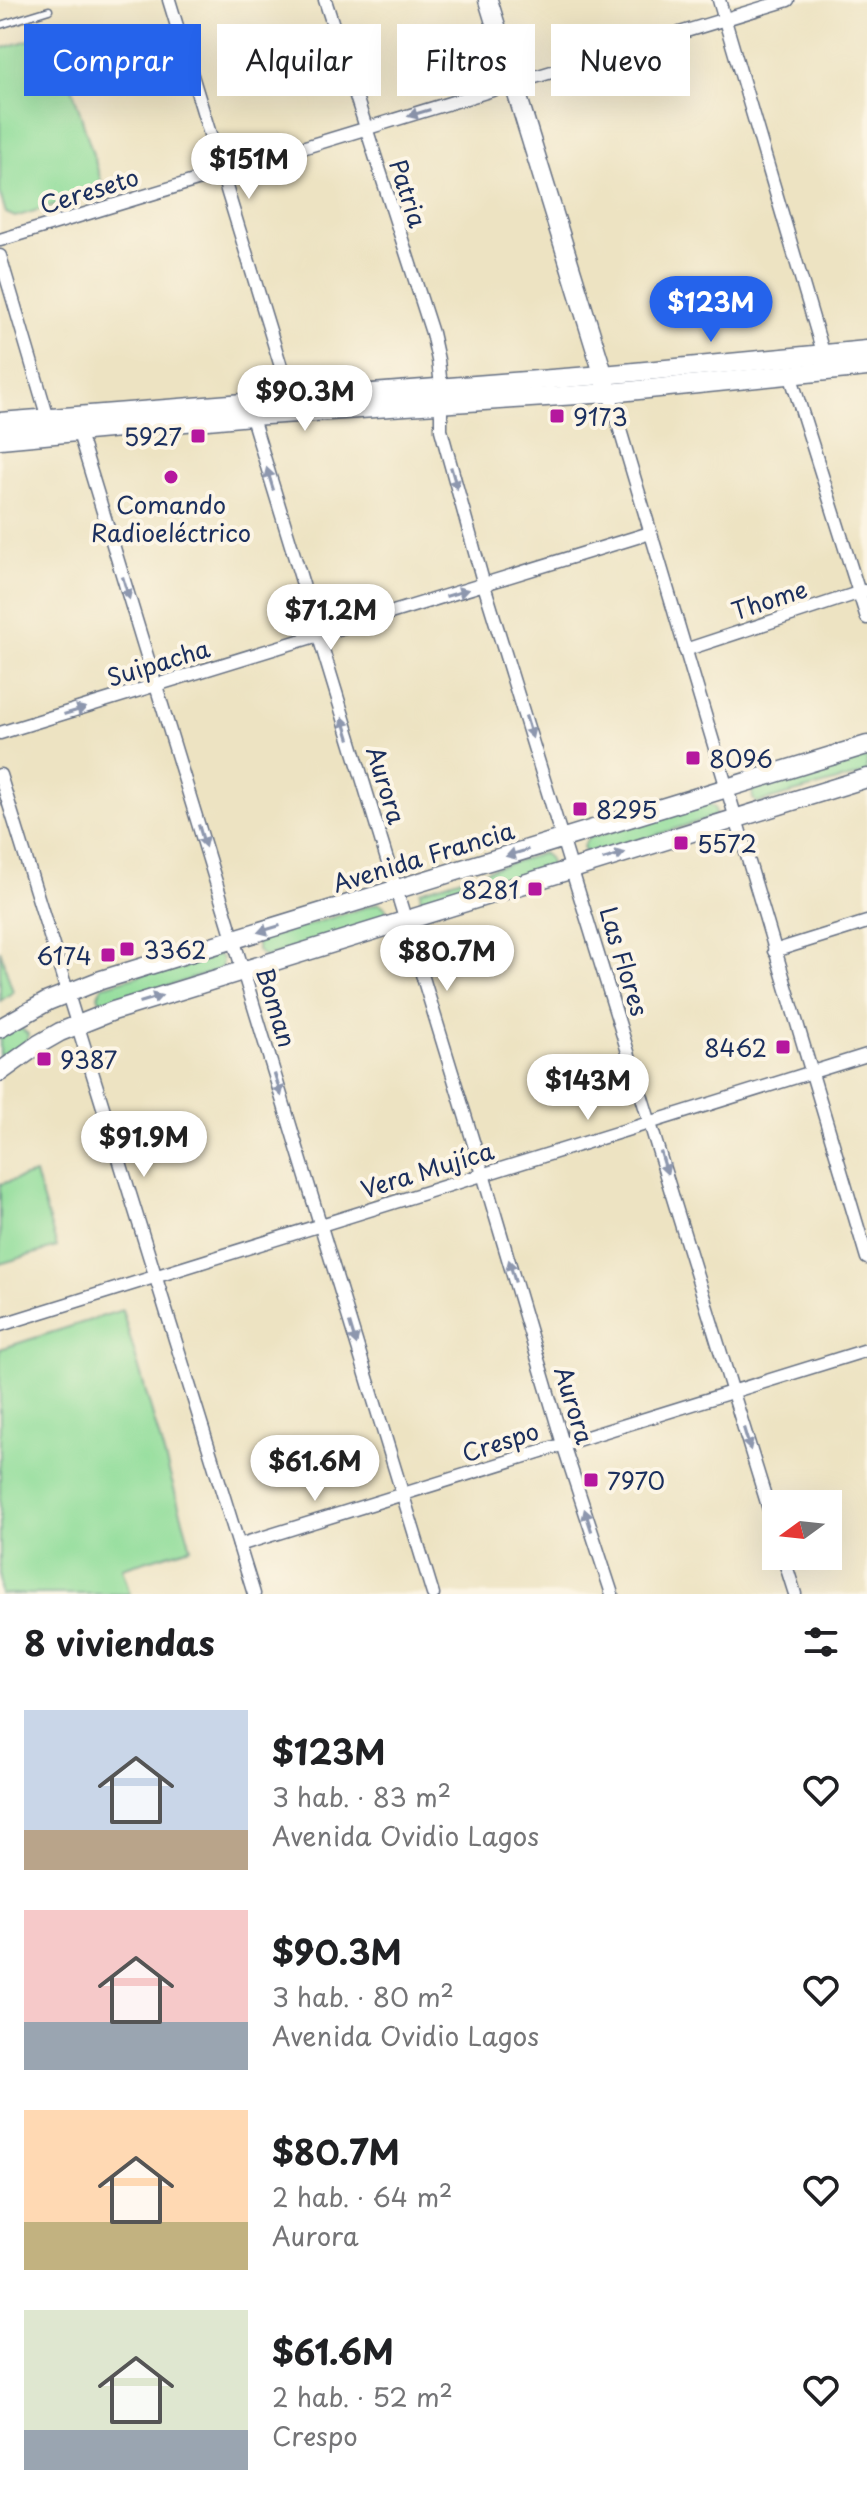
<!DOCTYPE html>
<html lang="es">
<head>
<meta charset="utf-8">
<style>
	body { margin:0; font-family:"Playpen Sans",sans-serif; background:#f6f6f6; color:#202124; height:100vh; display:flex; flex-direction:column; font-size:30px; white-space:nowrap }
	* { box-sizing:border-box; margin:0 }
	p { font-size:26px; color:#757577 }
	.icon { flex:none; width:44px; height:44px; fill:none; stroke:currentColor; stroke-width:2; stroke-linecap:round; stroke-linejoin:round }
	.map { position:relative; height:1594px; overflow:hidden }
	.panel { display:flex; flex-direction:column; background:#fff; flex:1 }
	.panel>* { flex:none }
	.banner { position:absolute; left:24px; top:24px; width:820px; height:72px; display:flex; gap:16px }
	.needle { width:52px; rotate:255deg }
	.fabs { position:absolute; left:762px; top:1490px; display:grid; gap:16px }
	.fabs a { display:grid; place-items:center; width:80px; height:80px; border-radius:0px; background:#fff; box-shadow:0 8px 32px #0002; font-size:40px }
	.price { position:absolute; translate:-50% -68px; padding:0 18px; border-radius:28px; background:#fff; color:#222; font-size:26px; line-height:52px; filter:drop-shadow(0 2px 4px #0008) }
	.price::after { content:''; position:absolute; left:50%; top:48px; width:24px; height:18px; margin-left:-12px; background:inherit; clip-path:polygon(0 0,100% 0,50% 100%) }
	.price.active { background:#2563eb; color:#fff }
	ul { padding:0; list-style:none }
	li { display:flex; align-items:center; gap:24px; height:200px; padding:0 24px }
	li span { display:grid; place-items:center; flex:none; width:224px; height:160px; border-radius:0px; color:#555 }
	li>.icon { margin-inline-start:auto }
	span .icon { width:96px; height:96px; fill:#fffc; stroke-width:1 }
	li b { font-size:34px }
	h2 { display:flex; justify-content:space-between; align-items:center; height:96px; padding:0 24px; font-size:34px }
	.chip { padding:0 28px; border-radius:0px; background:#fff; box-shadow:0 8px 32px #0002; font-size:28px; line-height:72px }
	.chip.active { background:#2563eb; color:#fff }
	.map>svg:first-child { display:block }
	.green { fill:#90dd9a; stroke:#56867c; stroke-width:2 }
	.lines { fill:none; stroke-linecap:round; stroke-linejoin:round }
	.lane-casing { stroke:#646e81; stroke-width:9 }
	.street-casing { stroke:#646e81; stroke-width:15 }
	.secondary-casing { stroke:#646e81; stroke-width:21 }
	.lane { stroke:#fff; stroke-width:6 }
	.street { stroke:#fff; stroke-width:12 }
	.secondary { stroke:#fff; stroke-width:18 }
	.oneway { fill:#8d97ae }
	.poi-dot { fill:#b5179e; stroke:#fcf5e5; stroke-width:3 }
	.labels { text-anchor:middle; dominant-baseline:central; stroke-width:8; stroke-linejoin:round; paint-order:stroke }
	.street-label { font-size:24px; fill:#1b2f5e; stroke:#fcf5e5 }
	.poi-label { font-size:24px; fill:#1b2f5e; stroke:#fcf5e5; text-anchor:start }
</style>
</head>
<body>
<div class="map">
<svg width="867" height="1594" viewBox="0 0 867 1594">
	<rect width="100%" height="100%" fill="#fcf5e5"/>
	<filter id="ink" filterUnits="userSpaceOnUse"><feTurbulence type="fractalNoise" baseFrequency=".0125" numOctaves="2"/><feDisplacementMap in="SourceGraphic" scale="16" xChannelSelector="R" yChannelSelector="G"/><feConvolveMatrix kernelMatrix="1 2 1 2 8 2 1 2 1" color-interpolation-filters="sRGB"/></filter>
	<filter id="wash" filterUnits="userSpaceOnUse"><feTurbulence type="fractalNoise" baseFrequency=".006" numOctaves="4" result="noise"/><feDisplacementMap in="SourceGraphic" scale="32" xChannelSelector="R" yChannelSelector="G"/><feGaussianBlur stdDeviation="1.8" result="paint"/><feColorMatrix in="noise" values="0 0 0 0 0 0 0 0 0 0 0 0 0 0 0 0 0 1.4 0 .05"/><feComposite in="paint" operator="in"/></filter>
	<g filter="url(#wash)">
		<rect width="100%" height="100%" fill="#ede3c2"/>
		<g class="green">
			<polygon points="55,32 104,190 15,217 6,213 0,194 0,49"/>
			<polygon points="867,752 867,773 757,803 753,799 752,789"/>
			<polygon points="708,803 715,808 716,816 589,856 583,847 588,838"/>
			<polygon points="543,853 549,858 550,866 547,870 430,907 421,902 420,891"/>
			<polygon points="379,903 386,908 386,916 383,920 265,957 257,951 257,941"/>
			<polygon points="0,950 13,992 0,1001"/>
			<polygon points="215,953 222,958 222,967 219,970 109,1005 100,1000 98,995 103,986"/>
			<path d="M19 1027 28 1034C27 1049 11 1055 0 1063V1037Z"/>
			<polygon points="35,1174 57,1247 0,1264 0,1184"/>
			<polygon points="122,1310 191,1547 122,1568 130,1594 0,1594 0,1349"/>
		</g>
	</g>
	<g filter="url(#ink)">
		<g class="lines">
			<defs>
				<polyline id="lane" points="0,25 49,10"/>
				<g id="street">
					<polyline points="169,0 293,406"/>
					<polyline points="325,0 432,333 438,360 441,386 441,430 484,585 776,1532"/>
					<polyline points="719,0 825,359"/>
					<polyline points="0,240 788,0"/>
					<polyline points="0,256 49,422"/>
					<polyline points="790,374 867,618"/>
					<polyline points="609,393 867,1258"/>
					<polyline points="250,411 483,1174 563,1444 612,1594"/>
					<polyline points="79,433 433,1594"/>
					<polyline points="685,650 864,591"/>
					<polyline points="0,733 650,533"/>
					<polyline points="0,775 254,1594"/>
					<polyline points="774,951 867,922"/>
					<polyline points="0,1325 867,1055"/>
					<polyline points="239,1545 867,1350"/>
					<polyline points="783,1556 795,1594"/>
				</g>
				<g id="secondary">
					<polyline points="488,0 606,383"/>
					<polyline points="0,422 603,375 867,350"/>
					<polyline points="0,439 251,416 609,393 867,367"/>
					<polyline points="0,1028 48,1001 101,980 867,745"/>
					<polyline points="0,1072 39,1044 60,1032 113,1011 867,778"/>
				</g>
			</defs>
			<use href="#lane" class="lane-casing"/>
			<use href="#street" class="street-casing"/>
			<use href="#secondary" class="secondary-casing"/>
			<use href="#lane" class="lane"/>
			<use href="#street" class="street"/>
			<use href="#secondary" class="secondary"/>
		</g>
		<defs><path id="oneway-solid" d="M-6-.8H1V-3.2L6.5 0L1 3.2V.8H-6Z" transform="scale(2)"/></defs>
		<g class="oneway">
			<use href="#oneway-solid" transform="translate(419 113) rotate(163)"/>
			<use href="#oneway-solid" transform="translate(454 478) rotate(74)"/>
			<use href="#oneway-solid" transform="translate(270 479) rotate(-107)"/>
			<use href="#oneway-solid" transform="translate(126 588) rotate(73)"/>
			<use href="#oneway-solid" transform="translate(457 593) rotate(-17)"/>
			<use href="#oneway-solid" transform="translate(75 711) rotate(-17)"/>
			<use href="#oneway-solid" transform="translate(529 727) rotate(73)"/>
			<use href="#oneway-solid" transform="translate(346 728) rotate(-107)"/>
			<use href="#oneway-solid" transform="translate(202 836) rotate(73)"/>
			<use href="#oneway-solid" transform="translate(517 853) rotate(163)"/>
			<use href="#oneway-solid" transform="translate(614 856) rotate(-17)"/>
			<use href="#oneway-solid" transform="translate(269 929) rotate(163)"/>
			<use href="#oneway-solid" transform="translate(151 999) rotate(-17)"/>
			<use href="#oneway-solid" transform="translate(278 1085) rotate(73)"/>
			<use href="#oneway-solid" transform="translate(664 1163) rotate(73)"/>
			<use href="#oneway-solid" transform="translate(512 1271) rotate(-106)"/>
			<use href="#oneway-solid" transform="translate(353 1334) rotate(73)"/>
			<use href="#oneway-solid" transform="translate(747 1439) rotate(73)"/>
			<use href="#oneway-solid" transform="translate(588 1520) rotate(-108)"/>
		</g>
	</g>
	<g class="poi-dot">
		<rect x="549" y="408" width="16" height="16" rx="4"/>
		<rect x="190" y="428" width="16" height="16" rx="4"/>
		<circle cx="171" cy="477" r="8"/>
		<rect x="685" y="750" width="16" height="16" rx="4"/>
		<rect x="572" y="801" width="16" height="16" rx="4"/>
		<rect x="673" y="835" width="16" height="16" rx="4"/>
		<rect x="527" y="881" width="16" height="16" rx="4"/>
		<rect x="119" y="941" width="16" height="16" rx="4"/>
		<rect x="100" y="947" width="16" height="16" rx="4"/>
		<rect x="775" y="1039" width="16" height="16" rx="4"/>
		<rect x="36" y="1051" width="16" height="16" rx="4"/>
		<rect x="583" y="1472" width="16" height="16" rx="4"/>
	</g>
	<g class="labels">
		<g class="street-label">
			<text transform="translate(89 190) rotate(-17)">Cereseto</text>
			<text transform="translate(409 193) rotate(72)">Patria</text>
			<text transform="translate(769 599) rotate(-18)">Thome</text>
			<text transform="translate(158 662) rotate(-17)">Suipacha</text>
			<text transform="translate(387 785) rotate(73)">Aurora</text>
			<text transform="translate(423 856) rotate(-17)">Avenida Francia</text>
			<text transform="translate(625 961) rotate(73)">Las Flores</text>
			<text transform="translate(277 1007) rotate(73)">Boman</text>
			<text transform="translate(427 1169) rotate(-17)">Vera Mujíca</text>
			<text transform="translate(575 1405) rotate(73)">Aurora</text>
			<text transform="translate(500 1441) rotate(-18)">Crespo</text>
		</g>
		<g class="poi-label">
			<text x="573" y="416">9173</text>
			<text x="182" y="436" text-anchor="end">5927</text>
			<text x="171" y="504" text-anchor="middle">Comando<tspan x="171" dy="28">Radioeléctrico</tspan></text>
			<text x="709" y="758">8096</text>
			<text x="596" y="809">8295</text>
			<text x="697" y="843">5572</text>
			<text x="519" y="889" text-anchor="end">8281</text>
			<text x="143" y="949">3362</text>
			<text x="92" y="955" text-anchor="end">6174</text>
			<text x="767" y="1047" text-anchor="end">8462</text>
			<text x="60" y="1059">9387</text>
			<text x="607" y="1480">7970</text>
		</g>
	</g>
</svg>
<div class="fabs">
<a><svg class="needle" viewBox="-14 -14 28 28"><path d="M0-13l5 13h-10z" fill="#e53935"/><path d="M0 13l5-13h-10z" fill="#757577"/></svg></a>
</div>
<b class="price" style="left:249px;top:201px">$151M</b>
<b class="price active" style="left:711px;top:344px">$123M</b>
<b class="price" style="left:305px;top:433px">$90.3M</b>
<b class="price" style="left:331px;top:652px">$71.2M</b>
<b class="price" style="left:447px;top:993px">$80.7M</b>
<b class="price" style="left:588px;top:1122px">$143M</b>
<b class="price" style="left:144px;top:1179px">$91.9M</b>
<b class="price" style="left:315px;top:1503px">$61.6M</b>
<div class="banner">
<a class="chip active">Comprar</a>
<a class="chip">Alquilar</a>
<a class="chip">Filtros</a>
<a class="chip">Nuevo</a>
</div>
</div>
<section class="panel">
<h2>8 viviendas<svg class="icon" aria-label="filters" viewBox="0 0 24 24"><path d="M4 7h16M4 17h16"/><circle cx="9" cy="7" r="2"/><circle cx="15" cy="17" r="2"/></svg></h2>
<ul>
<li><span style="background:linear-gradient(#c9d6e8 75%,#b9a48a 0)"><svg class="icon" aria-label="home" viewBox="0 0 24 24"><path d="M3 11l9-7 9 7M6 9v11h12V9"/></svg></span><div><b>$123M</b><p>3 hab. · 83 m²</p><p>Avenida Ovidio Lagos</p></div><svg class="icon" aria-label="heart" viewBox="0 0 24 24"><path d="M12 20l-8-8c-3-5 5-10 8-4 3-6 11-1 8 4z"/></svg></li>
<li><span style="background:linear-gradient(#f6c9c9 70%,#9aa5b1 0)"><svg class="icon" aria-label="home" viewBox="0 0 24 24"><path d="M3 11l9-7 9 7M6 9v11h12V9"/></svg></span><div><b>$90.3M</b><p>3 hab. · 80 m²</p><p>Avenida Ovidio Lagos</p></div><svg class="icon" aria-label="heart" viewBox="0 0 24 24"><path d="M12 20l-8-8c-3-5 5-10 8-4 3-6 11-1 8 4z"/></svg></li>
<li><span style="background:linear-gradient(#ffd9b3 70%,#c2b280 0)"><svg class="icon" aria-label="home" viewBox="0 0 24 24"><path d="M3 11l9-7 9 7M6 9v11h12V9"/></svg></span><div><b>$80.7M</b><p>2 hab. · 64 m²</p><p>Aurora</p></div><svg class="icon" aria-label="heart" viewBox="0 0 24 24"><path d="M12 20l-8-8c-3-5 5-10 8-4 3-6 11-1 8 4z"/></svg></li>
<li><span style="background:linear-gradient(#dfe7d0 75%,#9aa5b1 0)"><svg class="icon" aria-label="home" viewBox="0 0 24 24"><path d="M3 11l9-7 9 7M6 9v11h12V9"/></svg></span><div><b>$61.6M</b><p>2 hab. · 52 m²</p><p>Crespo</p></div><svg class="icon" aria-label="heart" viewBox="0 0 24 24"><path d="M12 20l-8-8c-3-5 5-10 8-4 3-6 11-1 8 4z"/></svg></li>
</ul>
</section>
</body>
</html>
